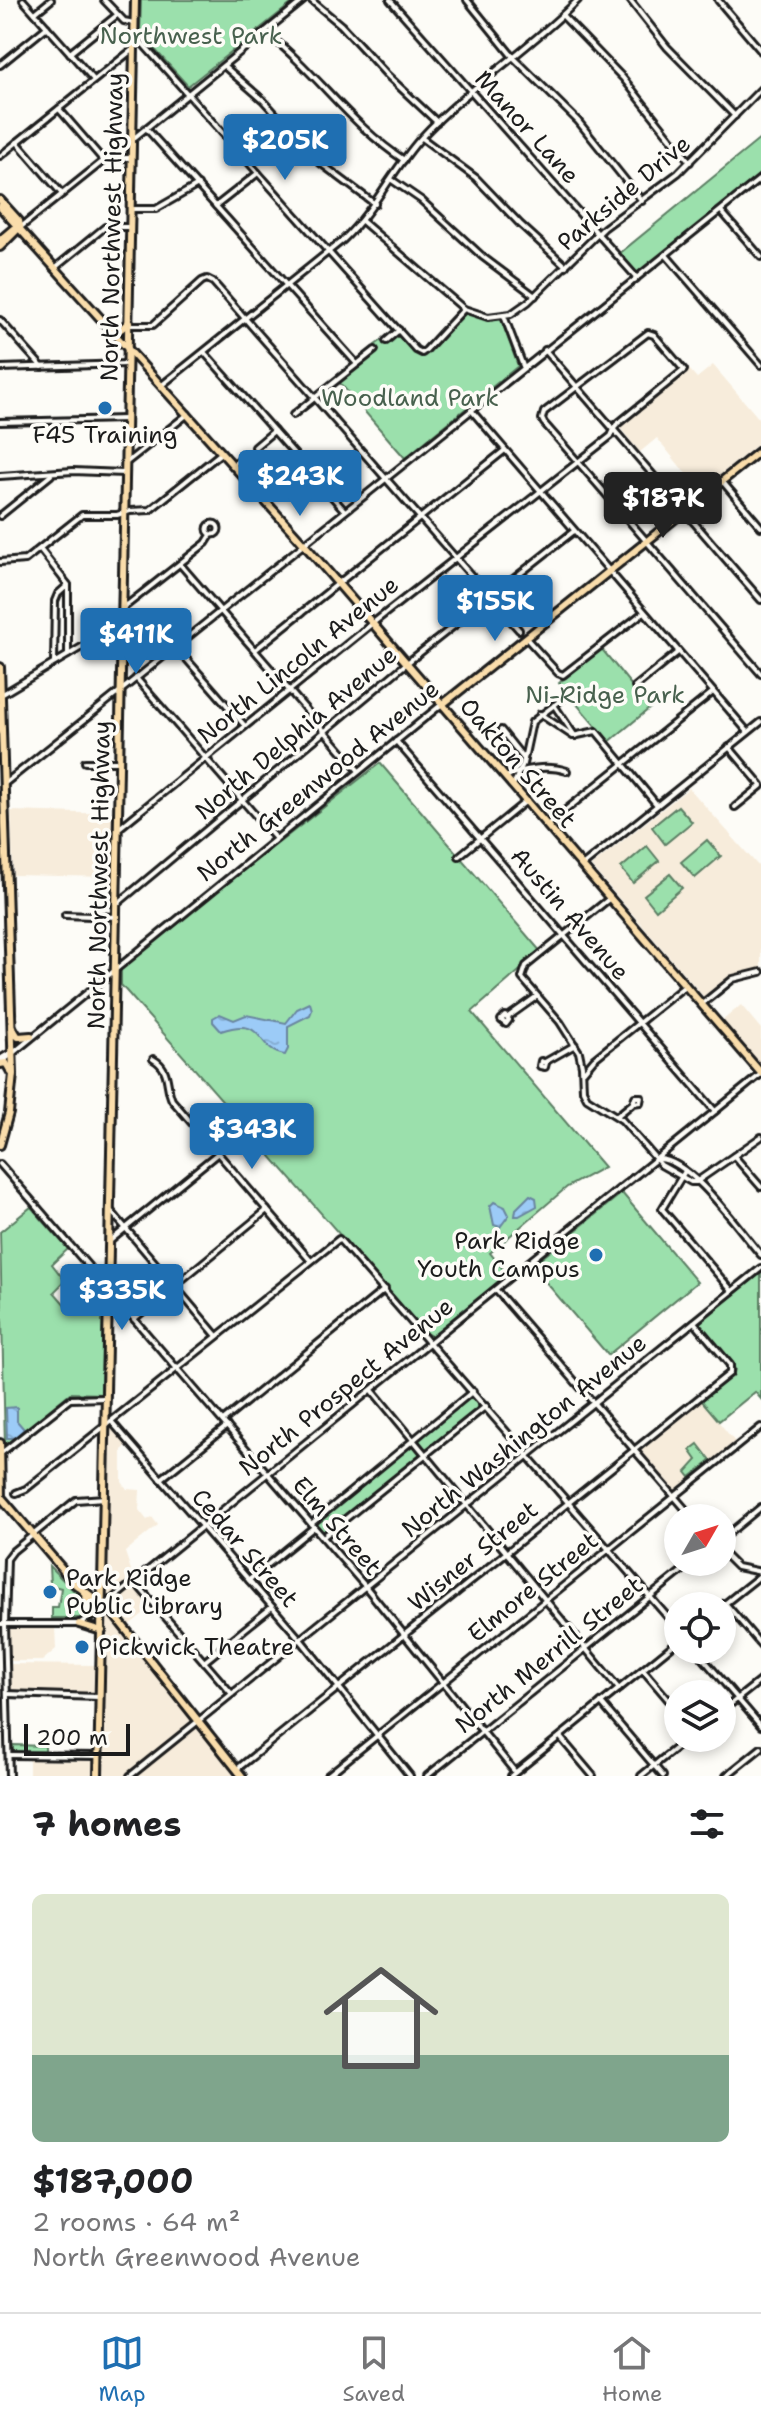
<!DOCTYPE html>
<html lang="en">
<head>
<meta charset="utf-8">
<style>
	body { margin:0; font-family:"Shantell Sans",sans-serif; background:#f2f2f2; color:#202124; height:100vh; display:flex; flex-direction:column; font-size:30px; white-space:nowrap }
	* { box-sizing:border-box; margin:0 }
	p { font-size:26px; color:#757577 }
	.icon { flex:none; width:44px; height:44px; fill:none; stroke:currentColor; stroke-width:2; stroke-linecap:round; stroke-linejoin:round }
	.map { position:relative; height:1776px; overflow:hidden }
	.sheet { display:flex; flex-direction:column; background:#fff; flex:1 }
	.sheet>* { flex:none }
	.needle { width:52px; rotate:51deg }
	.buttons { position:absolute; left:664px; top:1504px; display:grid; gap:16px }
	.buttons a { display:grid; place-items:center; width:72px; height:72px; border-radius:50%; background:#fff; box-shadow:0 4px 12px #0003; font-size:40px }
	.scale { position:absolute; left:24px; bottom:20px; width:106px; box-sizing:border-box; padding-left:8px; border:4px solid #1c1c1c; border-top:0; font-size:22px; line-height:28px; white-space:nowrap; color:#1c1c1c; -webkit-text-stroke:6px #fdfcf7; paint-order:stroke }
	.price { position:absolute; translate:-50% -68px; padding:0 18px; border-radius:8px; background:#1f6fb2; color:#fff; font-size:26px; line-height:52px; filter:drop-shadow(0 2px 4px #0008) }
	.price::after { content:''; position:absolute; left:50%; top:48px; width:24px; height:18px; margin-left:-12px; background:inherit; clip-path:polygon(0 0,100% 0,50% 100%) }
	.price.current { background:#222; color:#fff }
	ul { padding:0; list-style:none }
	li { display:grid; align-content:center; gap:16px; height:424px; padding:0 32px }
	li span { display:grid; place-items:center; height:248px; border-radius:12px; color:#555 }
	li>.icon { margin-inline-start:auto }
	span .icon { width:144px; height:144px; fill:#fffc; stroke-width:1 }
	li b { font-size:34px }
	h2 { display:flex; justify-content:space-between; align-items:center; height:96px; padding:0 32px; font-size:34px }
	.tabs { display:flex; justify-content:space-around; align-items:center; height:112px; border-top:2px solid #e0e0e0; background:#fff; font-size:22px; color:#757577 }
	.tabs a { display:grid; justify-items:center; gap:4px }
	.tabs .current { color:#1f6fb2 }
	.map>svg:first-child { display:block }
	.built { fill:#f7ecdb }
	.green { fill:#9be0ac; stroke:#5c7e64; stroke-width:2 }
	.water { fill:url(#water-ripples); stroke:#69859f; stroke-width:2 }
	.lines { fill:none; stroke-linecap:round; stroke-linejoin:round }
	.minor-casing { stroke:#1c1c1c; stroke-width:10 }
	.major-casing { stroke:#1c1c1c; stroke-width:12 }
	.minor { stroke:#fdfcf7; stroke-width:4 }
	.major { stroke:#faddab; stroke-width:6 }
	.poi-dot { fill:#1f6fb2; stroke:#fdfcf7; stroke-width:3 }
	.labels { text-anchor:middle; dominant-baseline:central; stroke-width:7; stroke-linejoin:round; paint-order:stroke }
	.park-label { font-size:24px; fill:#48614e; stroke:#fdfcf7 }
	.street-label { font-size:24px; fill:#1c1c1c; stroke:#fdfcf7 }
	.poi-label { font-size:24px; fill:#1c1c1c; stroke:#fdfcf7; text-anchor:start }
</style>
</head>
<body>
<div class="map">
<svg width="761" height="1776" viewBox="0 0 761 1776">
	<defs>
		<pattern id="water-ripples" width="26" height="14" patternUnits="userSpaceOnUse" patternTransform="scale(2)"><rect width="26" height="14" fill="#9ccbf7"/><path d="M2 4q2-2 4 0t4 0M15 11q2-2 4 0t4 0" fill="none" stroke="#86aed3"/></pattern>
	</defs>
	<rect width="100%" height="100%" fill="#fdfcf7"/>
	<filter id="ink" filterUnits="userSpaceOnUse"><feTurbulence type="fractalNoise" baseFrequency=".0125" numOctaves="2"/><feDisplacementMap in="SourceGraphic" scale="16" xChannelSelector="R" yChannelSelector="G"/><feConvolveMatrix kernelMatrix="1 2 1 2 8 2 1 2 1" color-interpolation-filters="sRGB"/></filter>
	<g filter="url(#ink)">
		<g class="built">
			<polygon points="713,365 761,421 761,442 700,491 657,438 640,452 620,428 620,423 688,368 697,378"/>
			<polygon points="689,788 761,869 761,969 736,975 704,997 591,866"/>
			<polygon points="11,811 115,814 111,877 13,875"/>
			<polygon points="741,1005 761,1029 761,1066 722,1021"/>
			<polygon points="701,1400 735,1442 675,1490 640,1449"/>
			<polygon points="112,1422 130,1443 122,1450 122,1482 127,1489 140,1490 139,1510 147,1520 152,1517 158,1525 125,1552 134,1579 153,1606 128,1626 105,1597 109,1424"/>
			<polygon points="110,1618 113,1620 238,1776 101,1776 104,1625 106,1619"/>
			<polygon points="9,1627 55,1627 56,1649 42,1661 9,1661"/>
			<polygon points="9,1664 96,1665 96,1695 10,1693"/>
			<polygon points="29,1760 93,1761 93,1776 29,1776"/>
		</g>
		<g class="green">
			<polygon points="141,0 296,0 188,86 140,33"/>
			<polygon points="761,138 761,176 637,276 619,254"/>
			<polygon points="466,313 482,318 501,319 518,366 405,458 338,381 378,351 375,345 382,340 386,344 397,335 417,354 426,354"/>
			<polygon points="601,648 650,708 609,742 559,683"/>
			<polygon points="380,763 541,952 472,1012 604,1167 567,1187 490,1253 507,1274 433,1337 426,1333 121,985 121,967"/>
			<polygon points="678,806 692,822 665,844 652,827"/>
			<polygon points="707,840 721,856 695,878 681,862"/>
			<polygon points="647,846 659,861 633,883 621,868"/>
			<polygon points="670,874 682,888 656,910 644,895"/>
			<polygon points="622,1193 697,1282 608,1355 532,1266"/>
			<polygon points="31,1207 68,1249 52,1264 65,1281 54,1292 73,1314 103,1317 101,1394 70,1393 5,1446 0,1232"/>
			<polygon points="761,1272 761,1399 755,1392 719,1421 701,1400 734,1373 735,1369 701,1328 701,1322"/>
			<polygon points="472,1395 481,1407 329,1529 322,1532 316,1526 319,1519"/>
			<polygon points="698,1444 711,1461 690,1477 686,1472 697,1460 690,1450"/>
			<polygon points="49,1566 90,1607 88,1615 82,1618 52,1618 52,1607 58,1607 61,1588 50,1585"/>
			<polygon points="13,1745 45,1746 45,1753 13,1752"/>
		</g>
		<g class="water">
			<path d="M310 1003 312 1010 310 1015 288 1026V1049L285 1055C254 1050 267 1015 221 1031L213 1022V1018L220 1014 234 1020 246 1015 286 1023 297 1009Z"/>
			<polygon points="530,1195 536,1198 537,1206 519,1216 515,1216 516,1209"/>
			<polygon points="494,1202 505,1207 509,1215 500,1227 494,1225 490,1206"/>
			<polygon points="17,1407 17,1421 24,1429 15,1438 7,1438 6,1408"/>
		</g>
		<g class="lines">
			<defs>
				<g id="minor">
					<polyline points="23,0 94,80"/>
					<polyline points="104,0 124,21 134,23"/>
					<polyline points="311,0 341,25 387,75 437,122"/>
					<polyline points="467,0 513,57 578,121 642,201"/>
					<polyline points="630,0 667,47 735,116"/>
					<polyline points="718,0 761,51"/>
					<polyline points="35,13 51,0"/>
					<polyline points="563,16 623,78 690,162"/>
					<path d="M265 32C316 71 350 125 404 160"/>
					<polyline points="136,36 416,350 422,353 426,350 464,309"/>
					<polyline points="70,53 117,15"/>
					<polyline points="0,65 47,27"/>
					<polyline points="224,66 263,100 319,162 375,204"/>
					<polyline points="59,109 104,161"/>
					<polyline points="146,128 357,364"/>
					<polyline points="134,138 304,0"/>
					<polyline points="422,138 476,178 520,224 566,266"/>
					<polyline points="17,142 62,194"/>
					<polyline points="0,156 132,50"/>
					<polyline points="392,180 421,200 483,257 535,296"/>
					<polyline points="216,206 258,173"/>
					<polyline points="131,209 156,209 198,185"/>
					<polyline points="721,211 761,257"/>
					<polyline points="362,221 464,309 488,317 511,314 528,302 604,228 678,173 761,89"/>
					<polyline points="21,227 107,158 131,158"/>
					<polyline points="666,255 761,365"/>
					<polyline points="56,267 105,227 130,227"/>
					<polyline points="639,276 761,178"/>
					<polyline points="504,316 523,366"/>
					<polyline points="0,320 42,367"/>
					<polyline points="129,325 153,325 202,281 207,279 213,282 519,630"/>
					<polyline points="386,341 399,330"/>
					<polyline points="545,350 761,600"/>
					<polyline points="204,352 344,510"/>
					<polyline points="0,368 127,364"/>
					<path d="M162 385 343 240C375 210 392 170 421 138 469 86 529 50 578 0"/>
					<polyline points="471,410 748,732"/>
					<polyline points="293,415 375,350"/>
					<polyline points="0,422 126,419"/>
					<polyline points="255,447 274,431"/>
					<polyline points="127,462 188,414"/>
					<polyline points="233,465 246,454"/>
					<polyline points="0,476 73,471 124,473"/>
					<polyline points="722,481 761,527"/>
					<polyline points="0,516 51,475"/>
					<circle cx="213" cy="529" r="5.5"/>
					<polyline points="40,549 68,585 68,655"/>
					<polyline points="0,562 25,560 82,515 117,515 130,511 150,510 221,453"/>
					<polyline points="180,564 359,771"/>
					<polyline points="122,609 206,543 211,535"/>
					<polyline points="526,638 558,673 563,675 644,612"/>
					<polyline points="176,647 245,726"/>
					<polyline points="255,650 505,450"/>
					<polyline points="54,663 55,601 58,594 68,585"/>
					<polyline points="136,678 276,839"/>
					<polyline points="635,687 678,652"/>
					<polyline points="1,695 122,623"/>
					<polyline points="554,705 575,736"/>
					<polyline points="540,714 573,736 596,731 657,805"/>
					<polyline points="501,730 524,759"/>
					<polyline points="396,741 715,1111"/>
					<polyline points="729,747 761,785"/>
					<polyline points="85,762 119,762"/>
					<path d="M506 777C523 768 548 765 567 771"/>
					<polyline points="4,784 637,278 390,0"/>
					<polyline points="513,785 523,764 532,722 565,697"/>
					<polyline points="735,807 761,786"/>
					<polyline points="547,825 713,692"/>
					<path d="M118 829 373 623 611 436 616 425 684 370 654 335 648 333 544 412 542 419 544 423C617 506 688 590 761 674"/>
					<polyline points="459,856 525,802"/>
					<polyline points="582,866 761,722"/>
					<polyline points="610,898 526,966 522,978 560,1022 579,1052 582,1066 583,1090 587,1098 622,1120 661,1165 691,1182 696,1182"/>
					<polyline points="117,904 407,663 574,531"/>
					<polyline points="65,915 117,917"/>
					<polyline points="702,1004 733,979 761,972"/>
					<polygon points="505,1016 509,1020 506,1024 501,1020"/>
					<polyline points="508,1017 536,997"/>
					<polyline points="0,1059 10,1053"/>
					<path d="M153 1059C171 1069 165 1085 172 1100L310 1260"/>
					<polygon points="541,1061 546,1063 545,1067 540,1066"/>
					<polyline points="2,1062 442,704"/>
					<polyline points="545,1062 575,1045"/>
					<polyline points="584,1071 594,1059 686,985"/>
					<polyline points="617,1116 633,1103 635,1097 641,1097 640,1102 633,1103"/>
					<polyline points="734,1156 761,1187"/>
					<path d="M659 1159C691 1159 740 1231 761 1255"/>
					<polyline points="0,1164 365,1586 515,1772"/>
					<polyline points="685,1171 662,1209 732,1291"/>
					<polyline points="696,1182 761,1137"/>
					<polyline points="111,1211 217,1336"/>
					<polyline points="110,1241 218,1153"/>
					<polyline points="496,1290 693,1518"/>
					<polyline points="134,1319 267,1210"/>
					<polyline points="372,1390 619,1689"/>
					<polyline points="111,1421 300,1639 410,1776"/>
					<polyline points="223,1421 385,1289"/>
					<polyline points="0,1454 70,1399 106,1398"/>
					<polyline points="161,1479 227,1426"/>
					<polyline points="16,1493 26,1489 339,1239 678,1629"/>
					<polyline points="311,1524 473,1391"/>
					<polyline points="323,1537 486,1406"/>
					<polyline points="722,1539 761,1507"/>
					<polyline points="722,1552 737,1567 761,1572"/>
					<polyline points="249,1580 314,1527"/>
					<polyline points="135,1582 232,1694"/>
					<polyline points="725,1603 761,1645"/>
					<polyline points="104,1606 761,1074"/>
					<polyline points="722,1606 761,1575"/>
					<polyline points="0,1624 79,1624 91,1616"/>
					<polyline points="696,1650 761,1726"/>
					<polyline points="204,1662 272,1607"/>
					<polyline points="643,1670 678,1711"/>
					<polyline points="7,1694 99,1697"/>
					<polyline points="601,1703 663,1776"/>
					<polyline points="722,1711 761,1680"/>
					<polyline points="560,1737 593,1776"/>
					<polyline points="9,1755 98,1756"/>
					<polyline points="237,1769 730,1373 730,1365 694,1322"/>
					<polyline points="9,1776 5,1624 7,1559 13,1551 76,1500 105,1498"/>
					<polyline points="130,1776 761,1268"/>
					<polyline points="327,1776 761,1427"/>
					<polyline points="427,1776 693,1562"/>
					<polyline points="511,1776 678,1641"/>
					<polyline points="641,1776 688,1738"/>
					<polyline points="726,1776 761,1748"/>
				</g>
				<g id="major">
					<polyline points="0,200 19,221 20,227"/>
					<polyline points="0,207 303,543 761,1073"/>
					<polyline points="0,240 13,229 20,227"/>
					<polyline points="0,247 20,227"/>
					<polyline points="115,329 121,329 129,322"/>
					<polyline points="0,667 13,1074 9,1113 0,1145"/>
					<polyline points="443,704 761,450"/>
					<polyline points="12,1027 18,1037 31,1036"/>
					<polyline points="0,1064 6,1063 11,1072"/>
					<polyline points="0,1443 1,1498"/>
					<polyline points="0,1496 75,1584 112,1612 242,1776"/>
					<polyline points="84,1593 93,1611 92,1616"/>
					<polyline points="79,1624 102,1631"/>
					<polyline points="98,1776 135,0"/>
				</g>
			</defs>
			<use href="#minor" class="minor-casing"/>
			<use href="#major" class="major-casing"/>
			<use href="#minor" class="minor"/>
			<use href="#major" class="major"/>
		</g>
	</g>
	<g class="poi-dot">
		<circle cx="105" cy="408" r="8"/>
		<circle cx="596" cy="1255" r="8"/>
		<circle cx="50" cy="1592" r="8"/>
		<circle cx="82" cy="1647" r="8"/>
	</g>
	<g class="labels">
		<g class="park-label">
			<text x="191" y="36">Northwest Park</text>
			<text x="410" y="398">Woodland Park</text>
			<text x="605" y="695">Ni-Ridge Park</text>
		</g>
		<g class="street-label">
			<text transform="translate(527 127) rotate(48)">Manor Lane</text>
			<text transform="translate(624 193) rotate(-40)">Parkside Drive</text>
			<text transform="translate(112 227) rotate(-89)">North Northwest Highway</text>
			<text transform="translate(298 660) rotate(-39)">North Lincoln Avenue</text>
			<text transform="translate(296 733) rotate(-40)">North Delphia Avenue</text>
			<text transform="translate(518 763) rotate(49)">Oakton Street</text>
			<text transform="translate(318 781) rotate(-39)">North Greenwood Avenue</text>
			<text transform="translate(99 875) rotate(-89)">North Northwest Highway</text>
			<text transform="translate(570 914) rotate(49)">Austin Avenue</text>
			<text transform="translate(346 1387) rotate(-39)">North Prospect Avenue</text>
			<text transform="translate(524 1436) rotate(-39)">North Washington Avenue</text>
			<text transform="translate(337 1526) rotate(49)">Elm Street</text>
			<text transform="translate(245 1548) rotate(49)">Cedar Street</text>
			<text transform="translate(473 1556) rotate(-39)">Wisner Street</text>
			<text transform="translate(533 1587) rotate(-39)">Elmore Street</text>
			<text transform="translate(549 1655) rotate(-39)">North Merrill Street</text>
		</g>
		<g class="poi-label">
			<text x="105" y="435" text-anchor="middle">F45 Training</text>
			<text x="580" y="1241" text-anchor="end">Park Ridge<tspan x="580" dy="28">Youth Campus</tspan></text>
			<text x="66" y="1578">Park Ridge<tspan x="66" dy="28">Public Library</tspan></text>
			<text x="98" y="1647">Pickwick Theatre</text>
		</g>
	</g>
</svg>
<div class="buttons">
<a><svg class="needle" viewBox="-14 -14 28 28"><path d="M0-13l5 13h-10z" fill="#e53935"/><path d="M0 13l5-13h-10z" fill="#757577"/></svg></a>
<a><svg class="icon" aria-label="locate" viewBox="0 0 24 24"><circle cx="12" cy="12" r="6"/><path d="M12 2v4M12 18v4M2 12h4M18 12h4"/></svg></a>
<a><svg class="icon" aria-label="layers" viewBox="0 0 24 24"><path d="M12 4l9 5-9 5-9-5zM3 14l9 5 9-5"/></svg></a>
</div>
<div class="scale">200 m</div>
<b class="price" style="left:285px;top:182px">$205K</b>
<b class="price" style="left:300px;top:518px">$243K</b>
<b class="price current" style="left:663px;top:540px">$187K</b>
<b class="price" style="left:495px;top:643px">$155K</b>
<b class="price" style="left:136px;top:676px">$411K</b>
<b class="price" style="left:252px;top:1171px">$343K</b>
<b class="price" style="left:122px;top:1332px">$335K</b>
</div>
<section class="sheet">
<h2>7 homes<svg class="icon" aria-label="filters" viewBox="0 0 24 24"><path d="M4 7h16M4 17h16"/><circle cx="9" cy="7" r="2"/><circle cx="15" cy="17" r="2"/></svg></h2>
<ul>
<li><span style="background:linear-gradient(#dfe7d0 65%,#7fa58c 0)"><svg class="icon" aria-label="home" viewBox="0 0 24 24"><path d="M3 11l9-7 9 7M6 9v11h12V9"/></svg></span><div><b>$187,000</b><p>2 rooms · 64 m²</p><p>North Greenwood Avenue</p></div></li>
</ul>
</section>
<nav class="tabs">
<a class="current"><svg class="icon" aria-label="map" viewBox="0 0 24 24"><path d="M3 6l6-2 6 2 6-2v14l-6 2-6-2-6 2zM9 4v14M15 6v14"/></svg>Map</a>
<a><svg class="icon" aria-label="saved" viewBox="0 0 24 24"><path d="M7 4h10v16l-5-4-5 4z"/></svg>Saved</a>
<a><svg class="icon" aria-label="home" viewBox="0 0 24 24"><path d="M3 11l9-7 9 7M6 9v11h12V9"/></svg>Home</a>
</nav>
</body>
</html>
